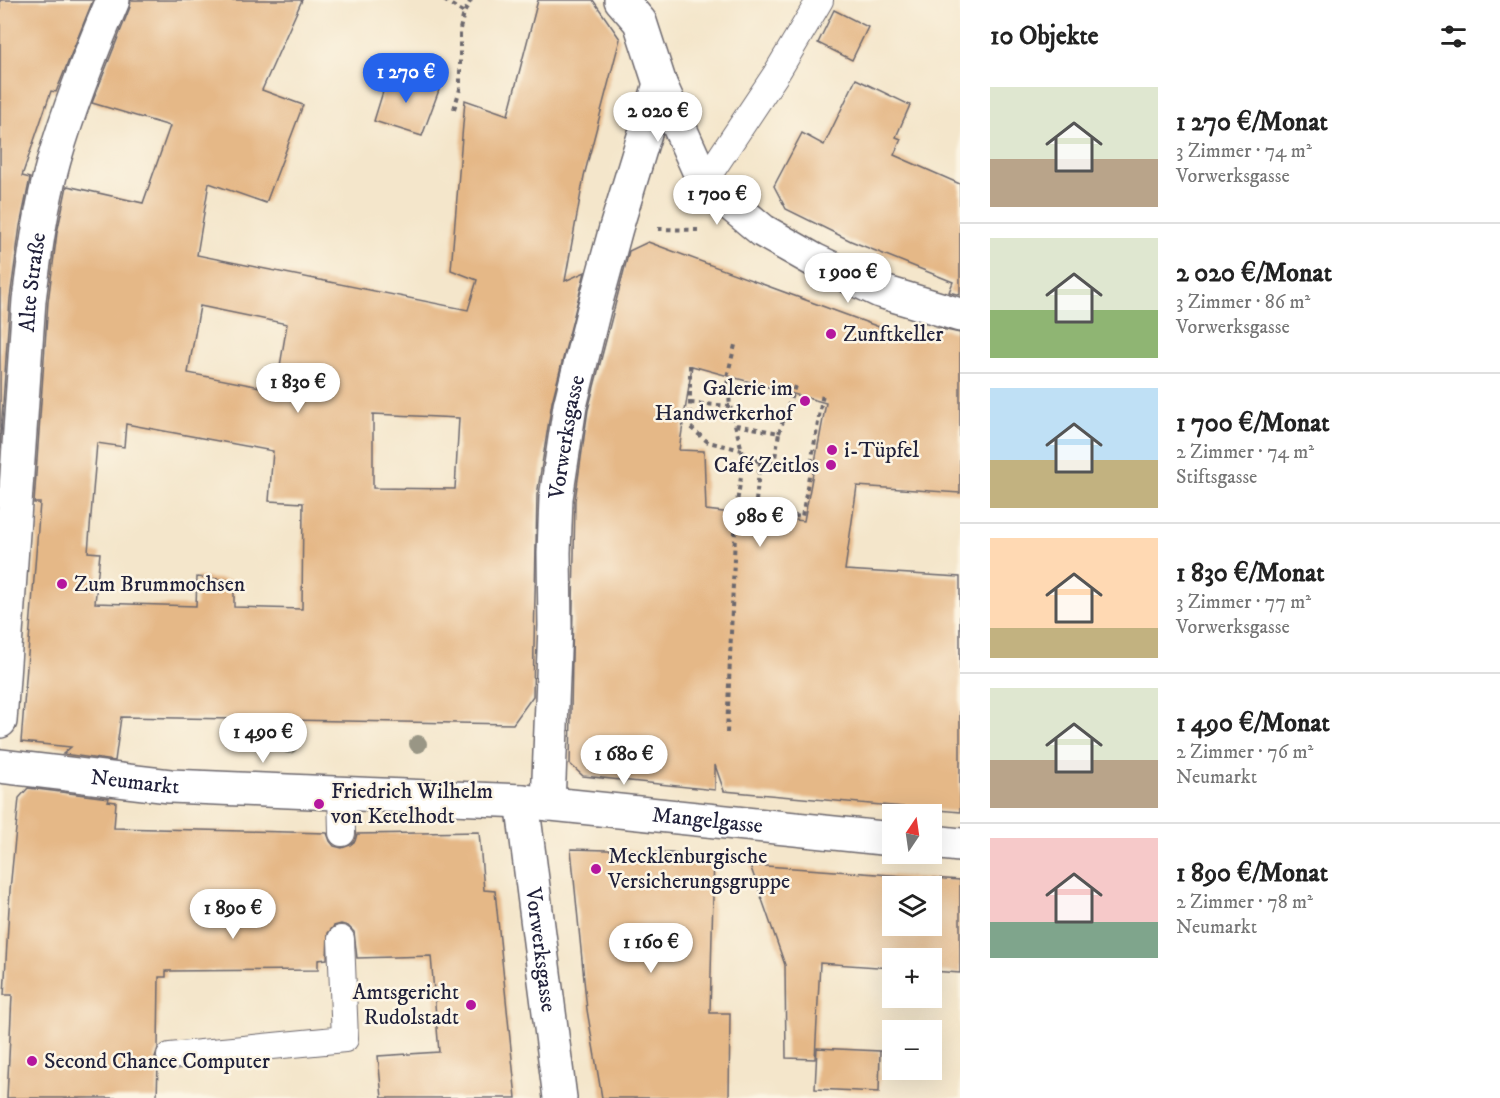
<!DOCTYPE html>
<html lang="de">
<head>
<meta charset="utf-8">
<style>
	body { margin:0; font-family:"IM FELL DW Pica",serif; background:#f6f6f6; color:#222; height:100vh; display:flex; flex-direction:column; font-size:22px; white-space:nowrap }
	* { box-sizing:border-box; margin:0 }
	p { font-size:20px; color:#767676 }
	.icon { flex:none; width:33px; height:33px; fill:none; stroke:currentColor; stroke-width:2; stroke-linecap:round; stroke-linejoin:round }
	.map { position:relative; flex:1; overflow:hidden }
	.panel { display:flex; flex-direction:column; background:#fff; width:540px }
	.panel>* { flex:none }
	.needle { width:39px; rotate:13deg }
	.buttons { position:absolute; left:882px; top:804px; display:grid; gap:12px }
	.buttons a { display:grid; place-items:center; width:60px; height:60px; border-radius:0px; background:#fff; box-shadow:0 6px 24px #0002; font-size:30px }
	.price { position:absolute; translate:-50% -51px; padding:0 14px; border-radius:21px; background:#fff; color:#222; font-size:20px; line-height:39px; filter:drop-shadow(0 2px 3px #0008) }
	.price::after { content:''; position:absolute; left:50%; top:36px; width:18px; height:14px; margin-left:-9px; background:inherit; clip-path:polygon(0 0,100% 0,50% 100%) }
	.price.current { background:#2563eb; color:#fff }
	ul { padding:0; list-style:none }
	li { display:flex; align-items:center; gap:18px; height:150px; padding:0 30px }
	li+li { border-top:2px solid #e0e0e0 }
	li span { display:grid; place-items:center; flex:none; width:168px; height:120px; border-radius:0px; color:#555 }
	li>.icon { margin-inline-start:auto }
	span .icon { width:72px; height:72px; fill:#fffc; stroke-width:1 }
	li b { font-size:26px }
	h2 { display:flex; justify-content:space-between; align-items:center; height:72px; padding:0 30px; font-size:26px }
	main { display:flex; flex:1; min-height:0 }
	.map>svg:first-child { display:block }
	.building { fill:#e5b887; fill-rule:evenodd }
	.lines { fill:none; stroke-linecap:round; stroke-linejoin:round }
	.lane-casing { stroke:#6c676d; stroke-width:28 }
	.street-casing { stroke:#6c676d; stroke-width:36 }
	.path { stroke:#6c676d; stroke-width:4; stroke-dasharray:4.5 4.5; stroke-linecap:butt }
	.lane { stroke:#fff; stroke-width:26 }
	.street { stroke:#fff; stroke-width:33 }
	.tree { fill:#999685 }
	.poi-dot { fill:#b5179e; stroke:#fcf5e5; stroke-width:2 }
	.labels { text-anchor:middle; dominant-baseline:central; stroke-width:5; stroke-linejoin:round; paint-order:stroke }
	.street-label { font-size:22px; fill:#22223b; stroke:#fcf5e5 }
	.poi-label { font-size:22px; fill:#22223b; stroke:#fcf5e5; text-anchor:start }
</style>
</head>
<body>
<main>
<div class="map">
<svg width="960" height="1098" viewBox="0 0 960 1098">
	<rect width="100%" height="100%" fill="#fcf5e5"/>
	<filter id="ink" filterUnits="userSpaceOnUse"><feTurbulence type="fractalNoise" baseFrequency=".0167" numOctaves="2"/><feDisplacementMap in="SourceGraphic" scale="12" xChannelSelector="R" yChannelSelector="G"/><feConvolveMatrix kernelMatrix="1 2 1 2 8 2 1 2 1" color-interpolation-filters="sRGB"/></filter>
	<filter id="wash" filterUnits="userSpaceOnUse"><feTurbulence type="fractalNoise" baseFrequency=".008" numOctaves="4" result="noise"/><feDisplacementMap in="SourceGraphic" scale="24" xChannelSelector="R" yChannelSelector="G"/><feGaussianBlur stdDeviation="1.35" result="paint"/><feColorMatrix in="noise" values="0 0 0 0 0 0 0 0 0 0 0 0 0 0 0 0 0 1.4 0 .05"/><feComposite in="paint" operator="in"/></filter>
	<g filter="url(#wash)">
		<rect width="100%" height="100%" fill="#f4e6cb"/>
		<g id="blocks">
			<g class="building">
				<polygon points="0,0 93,0 56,92 51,91 22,176 30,178 20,226 10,298 0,448"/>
				<path d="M131 0H302L262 90 303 105 266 203 209 183 197 255 468 310 477 280 451 270 465 100 508 115 538 0H593L620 39 584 176 565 281 585 272 552 402 537 495 533 696 513 724 121 717 115 761 63 754 71 747 21 742 40 503H34L48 302 57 233 67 186 143 203 170 126 92 103 130 7ZM200 306 287 324 276 390 188 373ZM373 414 459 418 455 489 373 488ZM126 424 273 451 269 501 303 503 302 609 234 607V584L231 583 230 580 197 577 196 606 95 603 100 553 88 552 97 443 124 447Z"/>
				<polygon points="834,10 868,27 852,60 818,43"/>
				<polygon points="389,72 439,90 422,136 374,121"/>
				<polygon points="856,79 910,105 896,137 901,139 894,155 960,184 960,295 949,292 953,282 851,241 786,209 774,186 802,133 824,145"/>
				<path d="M648 242 890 331 932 340 937 328 960 333V493L857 486 845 570 960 577V812L724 791 715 765V790L583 776 570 764 575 500 588 410 629 251ZM692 366 826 403 804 521 706 510 704 451 679 450Z"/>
				<polygon points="28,788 109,798 108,801 116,802 114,828 327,833 330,841 334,846 342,848 350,845 355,841 357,834 479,832 484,890 495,891 516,1098 382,1098 378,1056 439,1052 431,956 357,958 354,932 348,926 341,924 334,926 328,933 327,959 318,960 318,970 166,971 166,977 159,977 158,1048 155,1057 158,1064 157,1098 7,1098 12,995 4,995 10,890 19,798"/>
				<polygon points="571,849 643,851 714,856 710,1013 730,1013 729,1098 602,1098 587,1010"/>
				<path d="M750 865 960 880V973L932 971V958H892V968L820 963 815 1059 786 1058 785 965ZM892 886H932V926H892Z"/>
				<polygon points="817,1048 880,1051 879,1092 815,1089"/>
			</g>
		</g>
	</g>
	<g filter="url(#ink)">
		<use href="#blocks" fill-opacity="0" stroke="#6c676d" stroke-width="1.5"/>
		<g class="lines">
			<defs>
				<g id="lane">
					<polyline points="704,182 776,74 820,0"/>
					<polyline points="341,793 342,833"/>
					<polyline points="170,1056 345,1039 341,939"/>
				</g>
				<g id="street">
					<polyline points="621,0 640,22 660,84 704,182 763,231 814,260 880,291 960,315"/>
					<path id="s1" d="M0 721 29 300C35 253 41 206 54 160 70 105 91 52 113 0"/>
					<path id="s2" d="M0 766 170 786 522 801 892 839"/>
					<path id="s3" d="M522 801 560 1098"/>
					<path id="s4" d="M548 804 555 626 554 553 556 498 570 406 594 309 616 228 660 84"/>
					<polyline points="932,842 960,845"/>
				</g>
			</defs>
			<use href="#lane" class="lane-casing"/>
			<use href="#street" class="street-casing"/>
			<g class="path">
				<polyline points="444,0 464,13"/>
				<polyline points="454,109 460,89 460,29 464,13 471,0"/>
				<polyline points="658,229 698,230"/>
				<polyline points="690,365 690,427 708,442 742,450"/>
				<polyline points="690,403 730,406"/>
				<polyline points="736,425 779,433 774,464 744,458"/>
				<polyline points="779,433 796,383"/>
				<polyline points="760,461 755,511 802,517 823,393"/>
				<polyline points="736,509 748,510 747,529"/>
				<polyline points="727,733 736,509 744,458 730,406 727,377 735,345"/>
			</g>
			<use href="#lane" class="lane"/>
			<use href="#street" class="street"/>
		</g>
		<g class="tree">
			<circle cx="418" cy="744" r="9"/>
			<circle cx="289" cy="745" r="9"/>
		</g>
	</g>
	<g class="poi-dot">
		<circle cx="831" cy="334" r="6"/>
		<circle cx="805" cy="401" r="6"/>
		<circle cx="832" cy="450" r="6"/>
		<circle cx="831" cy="465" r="6"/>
		<circle cx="62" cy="584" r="6"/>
		<circle cx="319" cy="804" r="6"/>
		<circle cx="596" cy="869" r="6"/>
		<circle cx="471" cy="1005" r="6"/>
		<circle cx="32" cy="1061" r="6"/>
	</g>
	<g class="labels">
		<g class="street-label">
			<text stroke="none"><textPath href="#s1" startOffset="440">Alte Straße</textPath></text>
			<text stroke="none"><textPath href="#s4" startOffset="368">Vorwerksgasse</textPath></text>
			<text stroke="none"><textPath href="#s2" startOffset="136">Neumarkt</textPath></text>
			<text stroke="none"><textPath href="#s2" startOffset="710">Mangelgasse</textPath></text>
			<text stroke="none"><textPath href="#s3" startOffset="150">Vorwerksgasse</textPath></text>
		</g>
		<g class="poi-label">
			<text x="843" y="334">Zunftkeller</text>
			<text x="793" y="388" text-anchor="end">Galerie im<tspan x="793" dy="25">Handwerkerhof</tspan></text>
			<text x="844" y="450">i-Tüpfel</text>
			<text x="819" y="465" text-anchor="end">Café Zeitlos</text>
			<text x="74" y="584">Zum Brummochsen</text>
			<text x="331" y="791">Friedrich Wilhelm<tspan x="331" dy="25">von Ketelhodt</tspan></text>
			<text x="608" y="856">Mecklenburgische<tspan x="608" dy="25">Versicherungsgruppe</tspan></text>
			<text x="459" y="992" text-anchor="end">Amtsgericht<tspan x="459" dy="25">Rudolstadt</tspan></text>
			<text x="44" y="1061">Second Chance Computer</text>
		</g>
	</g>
</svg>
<div class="buttons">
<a><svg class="needle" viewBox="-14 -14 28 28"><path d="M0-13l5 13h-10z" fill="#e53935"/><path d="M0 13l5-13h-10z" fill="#767676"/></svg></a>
<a><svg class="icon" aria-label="layers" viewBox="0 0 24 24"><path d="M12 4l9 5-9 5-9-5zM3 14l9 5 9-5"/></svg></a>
<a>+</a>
<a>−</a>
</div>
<b class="price current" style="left:406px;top:104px">1 270 €</b>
<b class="price" style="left:658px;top:143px">2 020 €</b>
<b class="price" style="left:717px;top:226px">1 700 €</b>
<b class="price" style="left:848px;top:304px">1 900 €</b>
<b class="price" style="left:298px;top:414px">1 830 €</b>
<b class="price" style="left:760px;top:548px">980 €</b>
<b class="price" style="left:263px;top:764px">1 490 €</b>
<b class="price" style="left:624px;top:786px">1 680 €</b>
<b class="price" style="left:233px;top:940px">1 890 €</b>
<b class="price" style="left:651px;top:974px">1 160 €</b>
</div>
<section class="panel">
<h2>10 Objekte<svg class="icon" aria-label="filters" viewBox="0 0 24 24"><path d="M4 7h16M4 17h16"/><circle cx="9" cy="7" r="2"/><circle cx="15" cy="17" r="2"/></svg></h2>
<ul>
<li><span style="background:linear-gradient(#dfe7d0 60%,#b9a48a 0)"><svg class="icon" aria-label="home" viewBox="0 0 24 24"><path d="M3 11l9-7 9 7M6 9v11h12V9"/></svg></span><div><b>1 270 €/Monat</b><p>3 Zimmer · 74 m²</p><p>Vorwerksgasse</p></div></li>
<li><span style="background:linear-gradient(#dfe7d0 60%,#8fb573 0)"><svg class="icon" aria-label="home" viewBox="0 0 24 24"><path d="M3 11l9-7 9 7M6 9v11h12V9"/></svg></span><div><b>2 020 €/Monat</b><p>3 Zimmer · 86 m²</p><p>Vorwerksgasse</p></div></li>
<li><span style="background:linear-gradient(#bfe0f5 60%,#c2b280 0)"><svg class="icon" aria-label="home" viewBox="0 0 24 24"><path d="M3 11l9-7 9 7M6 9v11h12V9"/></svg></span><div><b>1 700 €/Monat</b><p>2 Zimmer · 74 m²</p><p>Stiftsgasse</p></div></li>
<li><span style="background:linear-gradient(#ffd9b3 75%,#c2b280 0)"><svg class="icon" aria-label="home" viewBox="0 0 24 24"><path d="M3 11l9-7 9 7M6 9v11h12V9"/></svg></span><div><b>1 830 €/Monat</b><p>3 Zimmer · 77 m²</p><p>Vorwerksgasse</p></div></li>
<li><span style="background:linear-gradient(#dfe7d0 60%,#b9a48a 0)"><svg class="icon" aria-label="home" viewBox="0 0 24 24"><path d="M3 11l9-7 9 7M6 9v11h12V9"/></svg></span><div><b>1 490 €/Monat</b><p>2 Zimmer · 76 m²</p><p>Neumarkt</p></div></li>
<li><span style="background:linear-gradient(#f6c9c9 70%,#7fa58c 0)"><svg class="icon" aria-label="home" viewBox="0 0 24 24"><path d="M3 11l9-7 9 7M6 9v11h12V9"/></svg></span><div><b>1 890 €/Monat</b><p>2 Zimmer · 78 m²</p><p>Neumarkt</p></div></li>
</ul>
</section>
</main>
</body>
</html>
